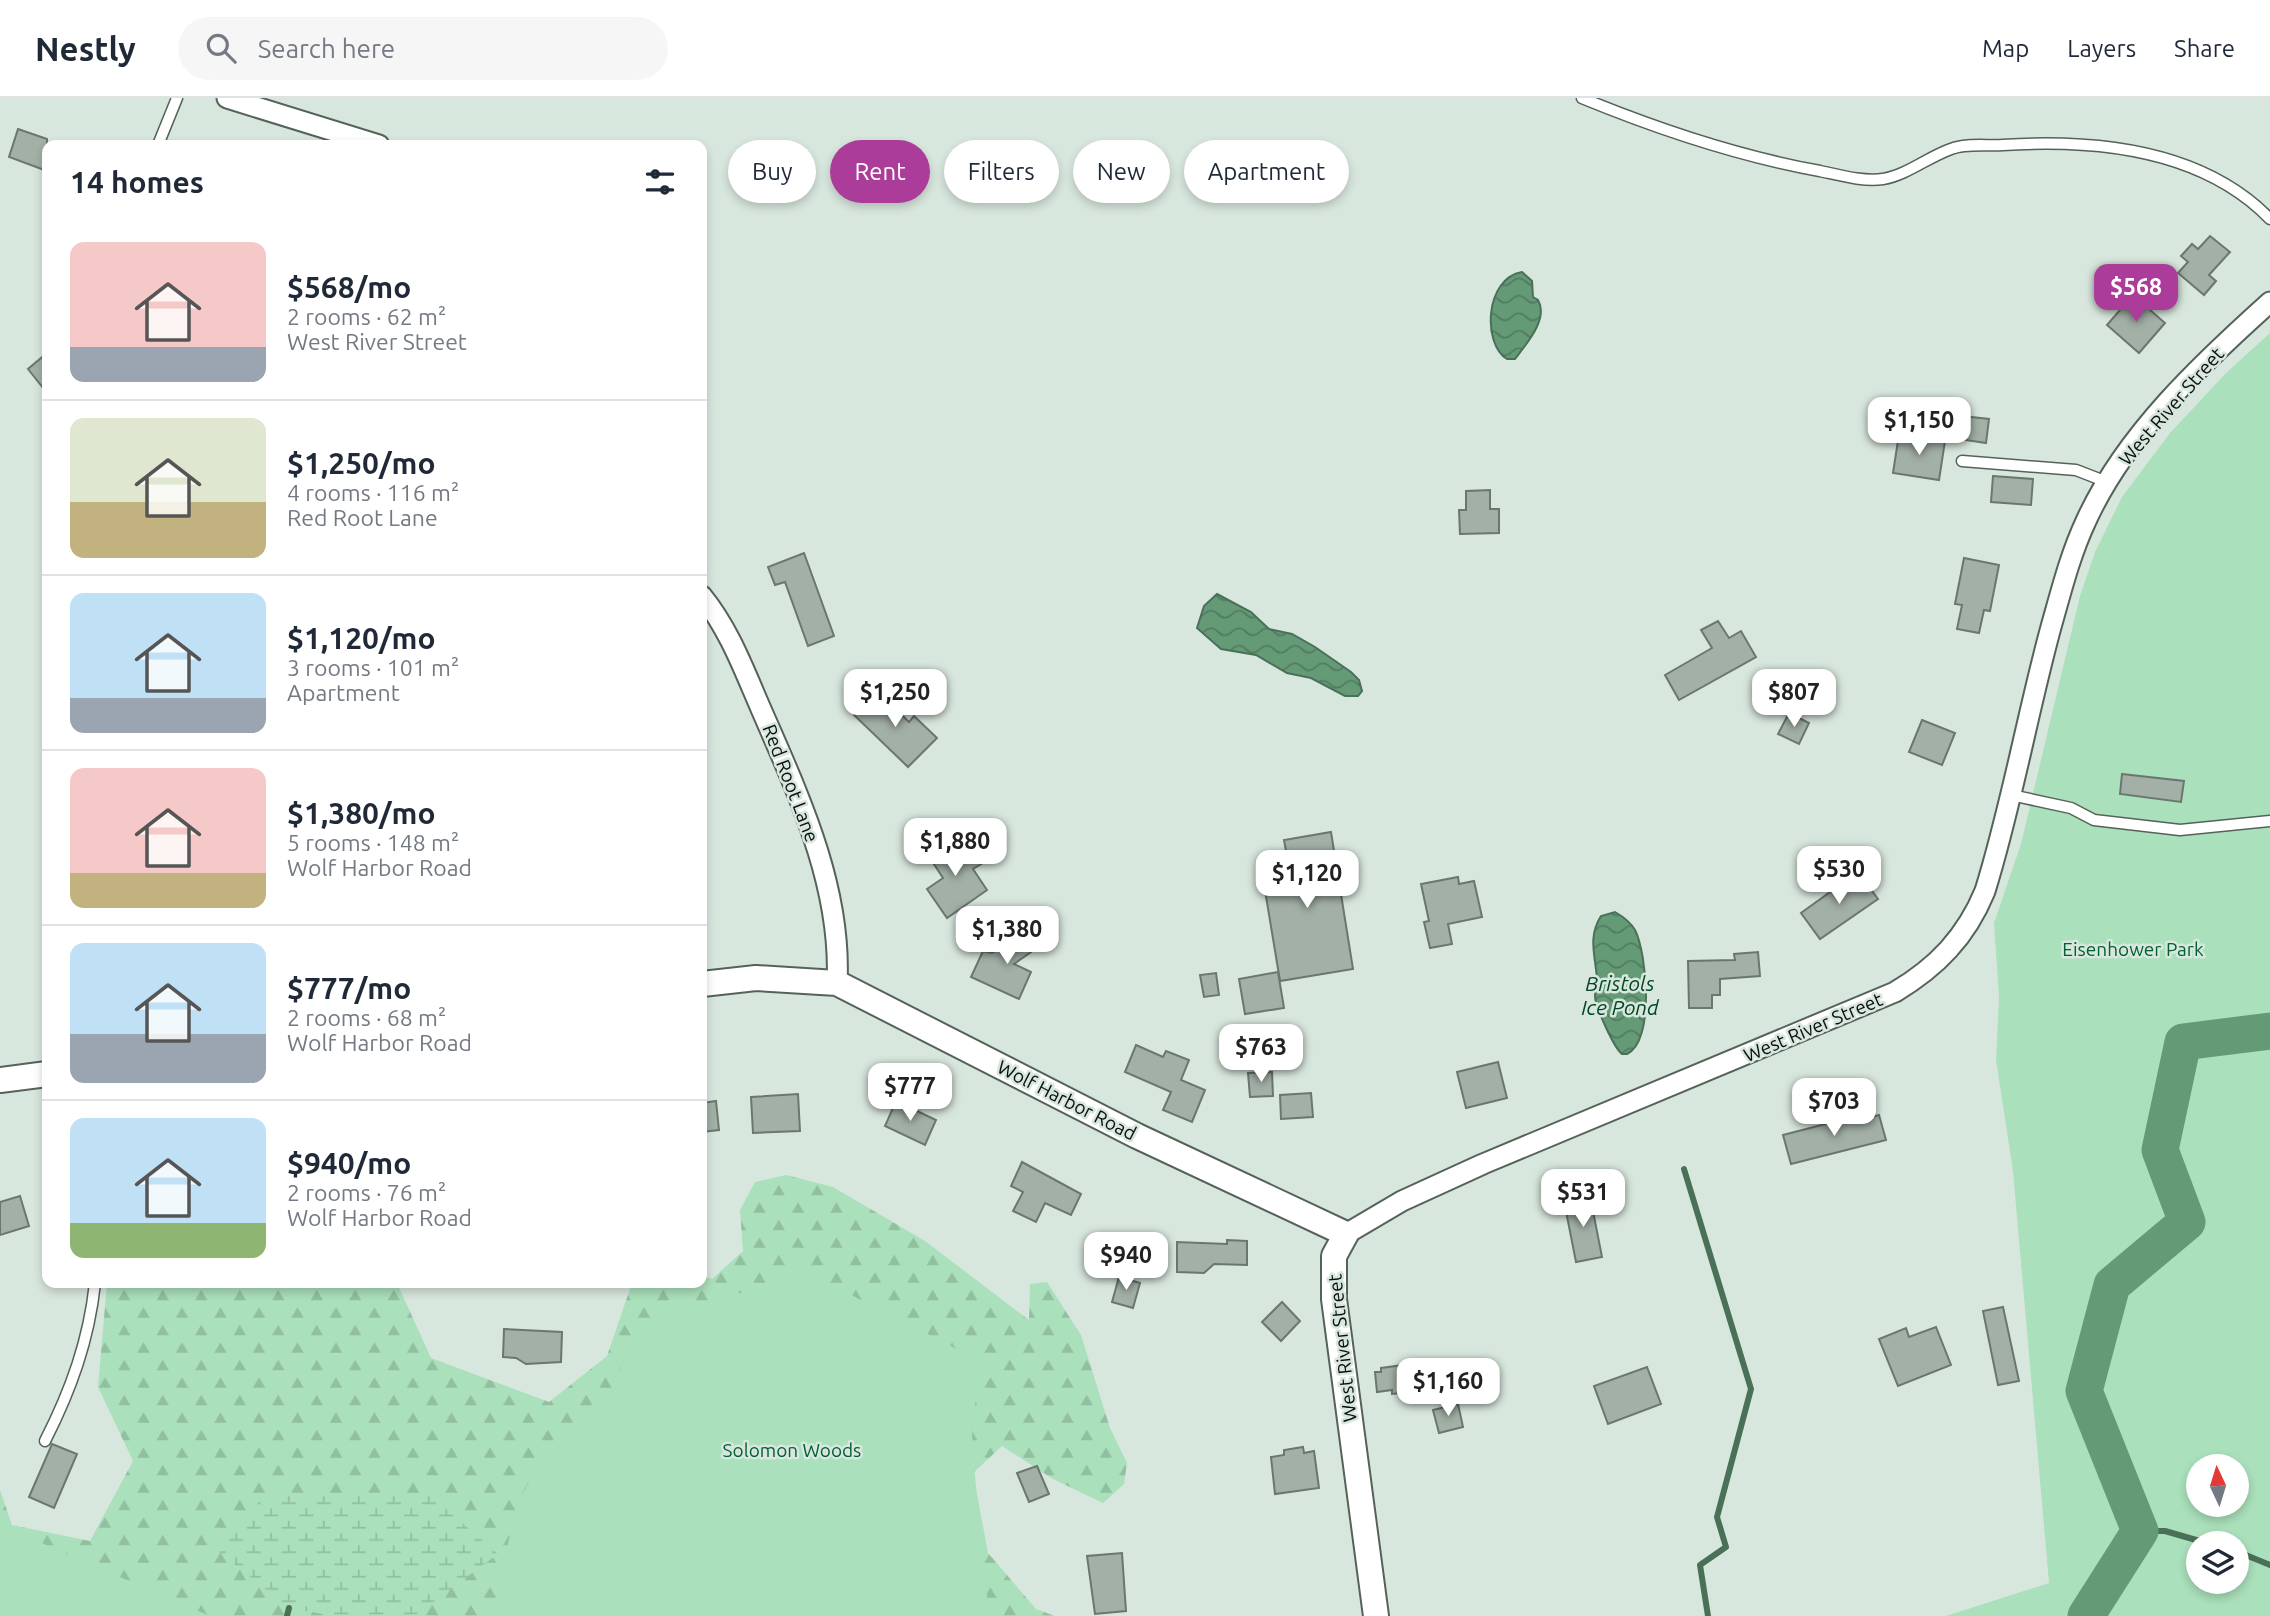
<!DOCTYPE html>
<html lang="en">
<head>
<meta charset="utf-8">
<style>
	body { margin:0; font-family:Ubuntu,sans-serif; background:#f6f6f7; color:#1f2937; height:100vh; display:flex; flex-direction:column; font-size:26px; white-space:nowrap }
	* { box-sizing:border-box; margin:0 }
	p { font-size:23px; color:#747a83 }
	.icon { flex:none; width:38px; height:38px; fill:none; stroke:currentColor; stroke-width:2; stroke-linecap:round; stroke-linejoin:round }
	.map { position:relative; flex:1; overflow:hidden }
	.drawer { position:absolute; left:42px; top:42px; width:665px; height:1148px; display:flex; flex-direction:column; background:#fff; border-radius:14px; box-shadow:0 4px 10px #0003 }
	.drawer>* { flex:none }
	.top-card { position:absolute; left:728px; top:42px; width:665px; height:63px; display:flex; gap:14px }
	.needle { width:46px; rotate:356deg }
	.controls { position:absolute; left:2186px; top:1356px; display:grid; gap:14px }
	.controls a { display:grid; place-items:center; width:63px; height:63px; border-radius:50%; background:#fff; box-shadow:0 4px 10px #0003; font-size:35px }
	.price { position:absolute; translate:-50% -60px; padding:0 16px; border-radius:14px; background:#fff; color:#222; font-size:23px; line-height:46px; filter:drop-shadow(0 2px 4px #0008) }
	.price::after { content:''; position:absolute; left:50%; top:42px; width:21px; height:16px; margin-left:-10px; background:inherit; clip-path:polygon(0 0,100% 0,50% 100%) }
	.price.selected { background:#ac3c9a; color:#fff }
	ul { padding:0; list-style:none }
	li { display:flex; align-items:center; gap:21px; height:175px; padding:0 28px }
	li+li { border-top:2px solid #e0e1e3 }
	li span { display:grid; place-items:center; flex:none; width:196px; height:140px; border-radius:14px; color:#555 }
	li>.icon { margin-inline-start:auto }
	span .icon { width:84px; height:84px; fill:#fffc; stroke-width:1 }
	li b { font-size:30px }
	h2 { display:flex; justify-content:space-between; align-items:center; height:84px; padding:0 28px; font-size:30px }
	.chip { padding:0 24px; border-radius:32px; background:#fff; box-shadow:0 4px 10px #0003; font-size:24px; line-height:63px }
	.chip.selected { background:#ac3c9a; color:#fff }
	header { display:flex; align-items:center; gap:42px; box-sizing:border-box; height:98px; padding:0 35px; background:#fff; border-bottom:2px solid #e0e1e3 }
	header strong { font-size:33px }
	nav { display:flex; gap:38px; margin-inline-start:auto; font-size:24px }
	.search { width:490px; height:63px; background:#f6f6f7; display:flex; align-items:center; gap:18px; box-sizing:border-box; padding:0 24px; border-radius:38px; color:#747a83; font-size:26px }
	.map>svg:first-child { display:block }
	.forest { fill:url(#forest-firs) }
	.wetland { fill:url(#wetland-marsh) }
	.park { fill:#aae0bb; fill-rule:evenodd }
	.water { fill:url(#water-waves); stroke:#4a7057; stroke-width:2 }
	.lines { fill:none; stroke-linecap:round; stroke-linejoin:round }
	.stream { stroke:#4a7057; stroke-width:6 }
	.river { stroke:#659a77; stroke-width:37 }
	.building { fill:#a2b0a6; stroke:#6a776e; stroke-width:2 }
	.service-casing { stroke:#556259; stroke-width:13 }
	.minor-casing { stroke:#556259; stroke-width:23 }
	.tertiary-casing { stroke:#556259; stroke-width:28 }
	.service { stroke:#fff; stroke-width:10 }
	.minor { stroke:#fff; stroke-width:19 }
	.tertiary { stroke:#fff; stroke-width:24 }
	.labels { text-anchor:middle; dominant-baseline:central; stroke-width:5; stroke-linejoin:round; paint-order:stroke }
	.street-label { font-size:19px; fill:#0a0f0c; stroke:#d8e7dd }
	.park-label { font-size:19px; fill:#005f33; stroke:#d8e7dd }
	.water-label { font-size:21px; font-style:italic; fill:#014625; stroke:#d8e7dd }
</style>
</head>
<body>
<header>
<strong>Nestly</strong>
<div class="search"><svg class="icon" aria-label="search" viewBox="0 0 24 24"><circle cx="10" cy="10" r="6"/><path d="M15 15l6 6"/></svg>Search here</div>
<nav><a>Map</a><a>Layers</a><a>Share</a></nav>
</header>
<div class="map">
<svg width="2270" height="1518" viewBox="0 0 2270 1518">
	<defs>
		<pattern id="forest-firs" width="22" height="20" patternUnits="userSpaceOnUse" patternTransform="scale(1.75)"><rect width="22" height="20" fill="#aae0bb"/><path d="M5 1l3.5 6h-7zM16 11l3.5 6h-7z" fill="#91bfa0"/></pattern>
		<pattern id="wetland-marsh" width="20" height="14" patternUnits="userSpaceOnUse" patternTransform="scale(1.75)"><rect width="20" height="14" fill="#aae0bb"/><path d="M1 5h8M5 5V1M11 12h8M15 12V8" fill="none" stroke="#91bfa0"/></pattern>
		<pattern id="water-waves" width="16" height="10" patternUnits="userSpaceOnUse" patternTransform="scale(1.75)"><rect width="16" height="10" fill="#659a77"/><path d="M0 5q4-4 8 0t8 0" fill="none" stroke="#517c60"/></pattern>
	</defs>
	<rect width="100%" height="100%" fill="#d8e7dd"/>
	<polygon class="forest" points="786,1077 833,1089 925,1143 1029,1222 1030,1186 1047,1184 1081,1237 1110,1330 1127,1365 1124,1386 1103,1405 1053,1381 1002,1348 973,1375 988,1455 1036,1511 1055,1518 0,1518 0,1392 12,1427 90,1443 133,1363 98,1289 107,1185 397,1185 431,1260 549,1304 607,1258 632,1185 702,1185 702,1177 712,1181 743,1153 740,1112 755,1084"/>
	<polygon class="wetland" points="428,1395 498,1456 414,1518 334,1518 289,1510 219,1454 265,1396"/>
	<g class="park">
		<path d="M2270 235V1518H1946L2049 1485 2013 1073 1996 962 1999 899 1994 825 2021 746 2080 498 2095 454 2122 399 2170 335 2227 274ZM2198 1368H2236V1407H2198ZM2198 1446H2236V1484H2198Z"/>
		<polygon points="789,1165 980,1263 972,1332 973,1358 989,1518 492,1518 517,1405 534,1376 611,1290 637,1233 659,1213 779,1186"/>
		<polygon points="0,1427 210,1518 0,1518"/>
	</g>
	<g class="water">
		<path d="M1522 174 1532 183 1533 199 1538 202C1549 221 1526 246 1515 261H1507C1482 246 1485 180 1522 174Z"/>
		<polygon points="1217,496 1251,514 1269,531 1292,536 1315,549 1351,574 1359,582 1362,593 1358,598 1345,598 1311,580 1287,575 1256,557 1221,551 1197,530 1204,508"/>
		<path d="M1615 814C1622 818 1631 825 1635 832 1647 856 1655 943 1627 956H1622C1614 950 1595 908 1595 898 1595 892 1598 887 1597 882 1596 859 1587 840 1601 818Z"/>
	</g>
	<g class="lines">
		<g class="stream">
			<polyline points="1684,1071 1751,1291 1717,1419 1726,1449 1700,1467 1708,1518"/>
			<polyline points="2140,1433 2165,1433 2210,1446"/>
			<polyline points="2236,1453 2270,1467"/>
			<polyline points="287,1518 289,1510"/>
		</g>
		<polyline class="river" points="2086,1518 2140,1433 2084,1293 2112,1187 2187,1124 2160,1052 2183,944 2270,933"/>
	</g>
	<g class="building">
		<polygon points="18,31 47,41 47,73 9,59"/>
		<polygon points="2210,138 2230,154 2209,177 2216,183 2204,197 2178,175 2188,164 2181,158 2192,146 2198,151"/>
		<polygon points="2133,197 2165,225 2139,255 2107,227"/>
		<polygon points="47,255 47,295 28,271"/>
		<polygon points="1962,318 1989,321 1986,345 1959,341"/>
		<polygon points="1899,336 1945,343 1939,382 1893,375"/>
		<polygon points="1993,378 2033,381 2031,407 1991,404"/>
		<polygon points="1490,392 1490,411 1499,411 1499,435 1460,436 1459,412 1466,412 1466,393"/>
		<polygon points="804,455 834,538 808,548 785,484 775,487 768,469"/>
		<polygon points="1964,460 1999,467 1990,513 1984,512 1979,535 1957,531 1962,507 1955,506"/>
		<polygon points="1718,523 1729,540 1741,533 1756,559 1679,602 1665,577 1712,550 1701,532"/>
		<polygon points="877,593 909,624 914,618 937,640 908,669 854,617"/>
		<polygon points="1789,615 1809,625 1799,646 1778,636"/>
		<polygon points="1922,622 1955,635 1942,667 1909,654"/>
		<polygon points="2122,676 2184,683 2181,704 2120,696"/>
		<polygon points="1331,734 1353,871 1280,883 1261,768 1288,764 1284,742"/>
		<polygon points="952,741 964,758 974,751 983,765 973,771 987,792 947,820 927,791 943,780 928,757"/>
		<polygon points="1858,774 1878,801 1820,841 1801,815"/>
		<polygon points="1458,779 1459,786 1474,783 1482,819 1448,826 1452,846 1430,850 1424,824 1429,823 1421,786"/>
		<polygon points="1031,832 1041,847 1014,866 1031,874 1019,901 971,879 983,853 992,855"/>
		<polygon points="1758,854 1760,878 1720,881 1720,897 1712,897 1712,910 1689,910 1688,863 1735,862 1734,856"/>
		<polygon points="1278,874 1284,910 1245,916 1239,881"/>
		<polygon points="1216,875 1219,897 1204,899 1200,877"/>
		<polygon points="1136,947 1163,959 1166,953 1189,962 1181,982 1205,992 1192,1024 1163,1012 1171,994 1125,974"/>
		<polygon points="1498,964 1507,1000 1466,1010 1457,974"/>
		<polygon points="1272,974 1273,998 1250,999 1248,975"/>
		<polygon points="1311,995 1313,1019 1281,1021 1280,997"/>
		<polygon points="798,996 800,1033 753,1035 751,999"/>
		<polygon points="716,1003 719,1032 702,1034 702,1005"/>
		<polygon points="896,1003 936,1022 925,1047 885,1028"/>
		<polygon points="1860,1017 1861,1022 1879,1017 1886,1042 1791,1066 1783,1037"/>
		<polygon points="1022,1064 1081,1096 1071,1117 1045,1105 1036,1124 1013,1113 1023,1094 1011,1088"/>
		<polygon points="20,1098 29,1128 0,1137 0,1104"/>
		<polygon points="1590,1098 1602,1159 1576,1164 1564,1103"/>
		<polygon points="1227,1142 1247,1143 1247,1167 1214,1166 1204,1175 1177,1174 1177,1144 1227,1146"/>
		<polygon points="1119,1179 1140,1185 1133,1210 1112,1204"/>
		<polygon points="1282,1204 1300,1223 1281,1243 1262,1224"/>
		<polygon points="2003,1209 2019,1283 1998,1287 1983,1213"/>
		<polygon points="1936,1229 1951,1267 1898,1288 1879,1241 1906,1230 1909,1239"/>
		<polygon points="504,1231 562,1234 561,1264 526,1266 516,1260 503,1259"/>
		<polygon points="1419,1265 1422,1293 1392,1296 1392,1292 1377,1294 1375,1274 1381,1274 1381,1270"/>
		<polygon points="1647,1269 1661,1306 1608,1326 1594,1288"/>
		<polygon points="1458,1306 1463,1329 1439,1335 1433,1312"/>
		<polygon points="52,1346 77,1356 54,1410 29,1399"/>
		<polygon points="1303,1349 1304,1355 1314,1353 1319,1390 1275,1396 1271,1359 1284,1357 1284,1352"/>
		<polygon points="1037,1368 1049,1396 1029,1404 1017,1375"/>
		<polygon points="1122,1455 1126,1513 1095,1516 1087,1458"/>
	</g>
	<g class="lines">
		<defs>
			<g id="service">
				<path d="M1582 0C1660 32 1737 58 1820 73 1839 77 1863 84 1883 81 1907 77 1928 59 1951 51 1965 45 1987 48 2003 47 2096 41 2202 51 2270 121"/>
				<polyline points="158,47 177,0"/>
				<polyline points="1962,363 2076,372 2107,384"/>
				<polyline points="2011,697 2071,710 2094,722 2180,732 2270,723"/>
				<path d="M45 1343C71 1292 89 1242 95 1185"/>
			</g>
			<g id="minor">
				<polyline points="227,0 379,47"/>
				<path d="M702 498C729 531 744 572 761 611 799 698 842 789 837 885"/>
				<path d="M1346 1136 1402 1103 1483 1066 1895 894C1937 869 1966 839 1985 793 2012 706 2027 617 2051 529 2061 494 2070 457 2086 423 2125 337 2201 266 2270 204"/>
			</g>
			<g id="tertiary">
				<polyline points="702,886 756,880 837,885 1137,1038 1346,1136 1334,1158 1334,1201 1376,1518"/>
				<polyline points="0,982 47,976"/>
			</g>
		</defs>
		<use href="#service" class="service-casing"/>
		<use href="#minor" class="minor-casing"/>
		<use href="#tertiary" class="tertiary-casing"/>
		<use href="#service" class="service"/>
		<use href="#minor" class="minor"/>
		<use href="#tertiary" class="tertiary"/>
	</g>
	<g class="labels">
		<g class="street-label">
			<text transform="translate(2171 308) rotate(-49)">West River Street</text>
			<text transform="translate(791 685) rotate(69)">Red Root Lane</text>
			<text transform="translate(1813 929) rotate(-23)">West River Street</text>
			<text transform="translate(1067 1002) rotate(27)">Wolf Harbor Road</text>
			<text transform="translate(1342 1250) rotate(-96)">West River Street</text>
		</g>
		<g class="park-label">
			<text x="2133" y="851">Eisenhower Park</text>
			<text x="792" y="1352">Solomon Woods</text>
		</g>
		<g class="water-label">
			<text x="1620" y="885">Bristols<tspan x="1620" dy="24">Ice Pond</tspan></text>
		</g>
	</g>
</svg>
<div class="controls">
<a><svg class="needle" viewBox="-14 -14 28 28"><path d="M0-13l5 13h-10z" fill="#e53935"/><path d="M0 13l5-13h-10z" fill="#747a83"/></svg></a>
<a><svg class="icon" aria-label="layers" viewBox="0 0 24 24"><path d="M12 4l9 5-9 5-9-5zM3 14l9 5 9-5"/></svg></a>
</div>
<b class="price selected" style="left:2136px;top:226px">$568</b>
<b class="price" style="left:1919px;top:359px">$1,150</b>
<b class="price" style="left:895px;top:631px">$1,250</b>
<b class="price" style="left:1794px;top:631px">$807</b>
<b class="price" style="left:955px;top:780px">$1,880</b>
<b class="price" style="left:1839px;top:808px">$530</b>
<b class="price" style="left:1307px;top:812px">$1,120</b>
<b class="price" style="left:1007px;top:868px">$1,380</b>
<b class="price" style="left:1261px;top:986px">$763</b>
<b class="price" style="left:910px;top:1025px">$777</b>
<b class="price" style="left:1834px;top:1040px">$703</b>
<b class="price" style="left:1583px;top:1131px">$531</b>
<b class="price" style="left:1126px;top:1194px">$940</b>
<b class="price" style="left:1448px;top:1320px">$1,160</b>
<div class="top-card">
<a class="chip">Buy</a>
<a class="chip selected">Rent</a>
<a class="chip">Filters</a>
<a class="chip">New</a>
<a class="chip">Apartment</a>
</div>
<section class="drawer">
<h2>14 homes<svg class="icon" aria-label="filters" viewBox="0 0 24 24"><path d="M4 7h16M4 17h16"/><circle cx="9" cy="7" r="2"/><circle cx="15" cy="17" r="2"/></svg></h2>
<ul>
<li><span style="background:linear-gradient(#f6c9c9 75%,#9aa5b1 0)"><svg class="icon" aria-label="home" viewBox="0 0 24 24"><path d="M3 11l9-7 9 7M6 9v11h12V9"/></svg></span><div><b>$568/mo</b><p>2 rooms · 62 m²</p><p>West River Street</p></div></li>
<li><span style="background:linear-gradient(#dfe7d0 60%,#c2b280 0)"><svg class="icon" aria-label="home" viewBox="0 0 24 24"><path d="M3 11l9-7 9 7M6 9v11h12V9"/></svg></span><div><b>$1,250/mo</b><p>4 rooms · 116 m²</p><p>Red Root Lane</p></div></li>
<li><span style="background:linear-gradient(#bfe0f5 75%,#9aa5b1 0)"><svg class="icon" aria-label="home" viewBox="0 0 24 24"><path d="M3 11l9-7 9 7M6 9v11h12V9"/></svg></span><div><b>$1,120/mo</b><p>3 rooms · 101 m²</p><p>Apartment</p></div></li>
<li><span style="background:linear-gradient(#f6c9c9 75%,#c2b280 0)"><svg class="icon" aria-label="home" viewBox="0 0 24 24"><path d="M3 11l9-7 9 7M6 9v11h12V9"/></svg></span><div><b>$1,380/mo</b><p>5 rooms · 148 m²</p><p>Wolf Harbor Road</p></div></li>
<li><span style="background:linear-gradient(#bfe0f5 65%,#9aa5b1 0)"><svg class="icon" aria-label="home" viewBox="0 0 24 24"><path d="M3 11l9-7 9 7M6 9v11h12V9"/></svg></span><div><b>$777/mo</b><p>2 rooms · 68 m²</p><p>Wolf Harbor Road</p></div></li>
<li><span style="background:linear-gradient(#bfe0f5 75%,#8fb573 0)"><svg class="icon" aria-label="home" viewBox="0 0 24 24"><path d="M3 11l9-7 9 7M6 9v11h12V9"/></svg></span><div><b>$940/mo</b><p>2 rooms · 76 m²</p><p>Wolf Harbor Road</p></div></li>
</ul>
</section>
</div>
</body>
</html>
